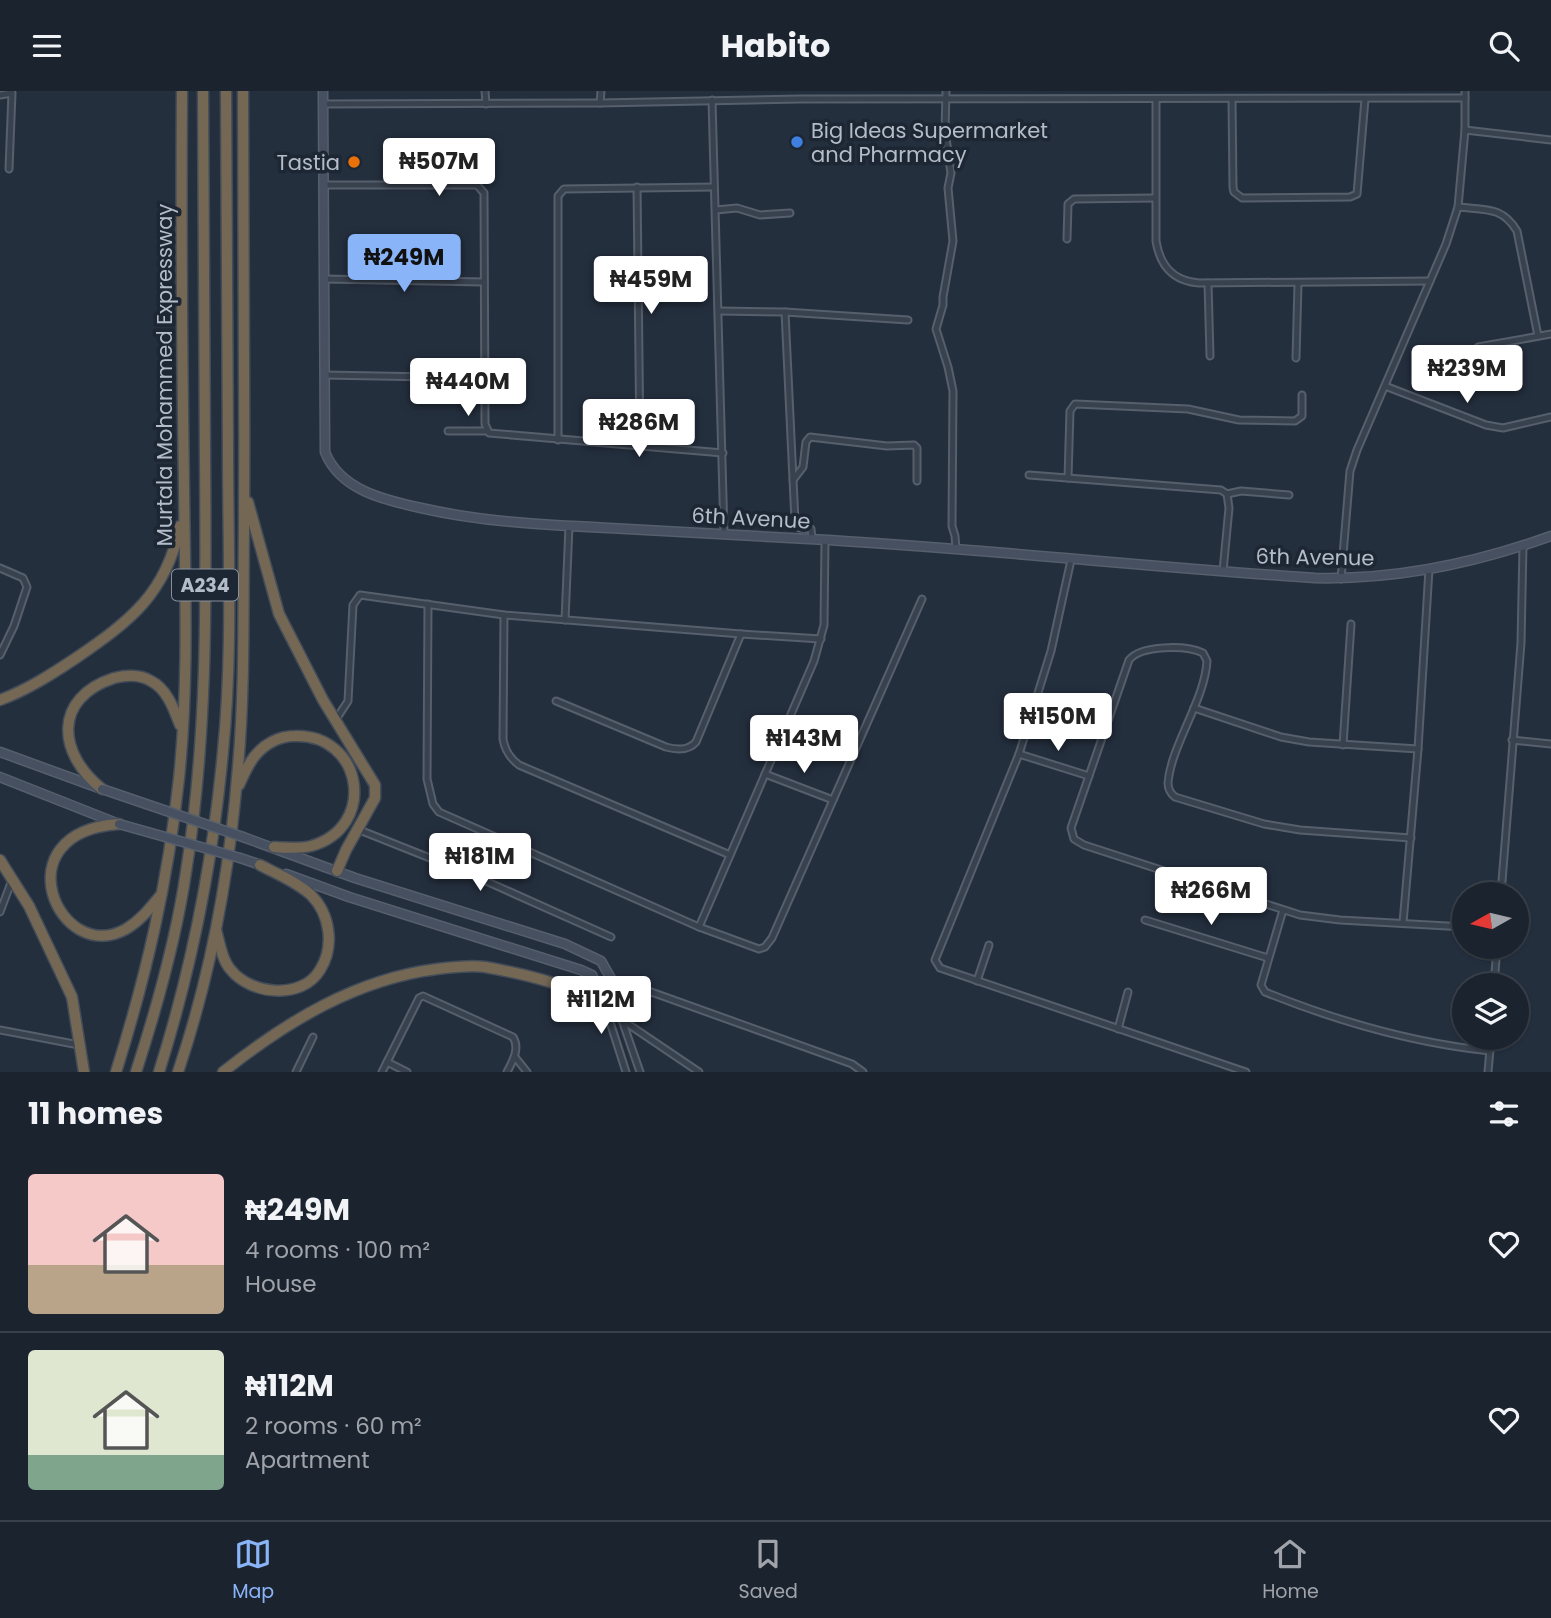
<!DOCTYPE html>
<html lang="en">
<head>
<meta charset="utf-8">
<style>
	body { margin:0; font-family:Poppins,sans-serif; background:#282f3a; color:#f1f3f6; height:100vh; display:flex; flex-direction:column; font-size:26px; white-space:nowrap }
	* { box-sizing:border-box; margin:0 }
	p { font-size:23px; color:#a0a4aa }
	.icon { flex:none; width:38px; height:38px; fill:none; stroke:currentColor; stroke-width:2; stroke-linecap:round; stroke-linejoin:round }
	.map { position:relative; height:981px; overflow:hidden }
	.side { display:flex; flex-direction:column; background:#1b232e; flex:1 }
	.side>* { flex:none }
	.needle { width:46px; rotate:262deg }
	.controls { position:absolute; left:1452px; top:791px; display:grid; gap:14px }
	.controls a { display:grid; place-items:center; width:77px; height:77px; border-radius:50%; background:#1b232e; box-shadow:0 2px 5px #0004,0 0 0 2px #39404a; font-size:35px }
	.price { position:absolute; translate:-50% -60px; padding:0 16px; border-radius:7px; background:#fff; color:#222; font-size:23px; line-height:46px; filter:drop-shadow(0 2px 4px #0008) }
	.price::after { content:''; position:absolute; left:50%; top:42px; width:21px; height:16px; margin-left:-10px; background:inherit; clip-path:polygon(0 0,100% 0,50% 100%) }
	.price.on { background:#8ab4f8; color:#111 }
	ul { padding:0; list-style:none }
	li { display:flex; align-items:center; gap:21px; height:175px; padding:0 28px }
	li+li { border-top:2px solid #39404a }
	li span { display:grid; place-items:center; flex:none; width:196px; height:140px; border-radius:7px; color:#555 }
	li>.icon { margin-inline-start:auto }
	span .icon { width:84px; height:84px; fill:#fffc; stroke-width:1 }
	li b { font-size:30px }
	h2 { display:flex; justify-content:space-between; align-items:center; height:84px; padding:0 28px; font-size:30px }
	header { display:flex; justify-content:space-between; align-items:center; height:91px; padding:0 28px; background:#1b232e; font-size:32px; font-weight:700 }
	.dock { display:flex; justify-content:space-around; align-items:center; height:98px; border-top:2px solid #39404a; background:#1b232e; font-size:19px; color:#a0a4aa }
	.dock a { display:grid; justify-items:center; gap:4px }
	.dock .on { color:#8ab4f8 }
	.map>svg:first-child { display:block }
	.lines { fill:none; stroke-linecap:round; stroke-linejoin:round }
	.street-casing { stroke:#565f6c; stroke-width:9 }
	.secondary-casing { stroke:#565f6c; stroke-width:11 }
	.highway-casing { stroke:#434c59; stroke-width:13 }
	.street { stroke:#38414e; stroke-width:5 }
	.secondary { stroke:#465061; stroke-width:8 }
	.highway { stroke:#746855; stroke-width:10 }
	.secondary-bridge-casing { stroke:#565f6c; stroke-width:11; stroke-linecap:butt }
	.secondary-bridge { stroke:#465061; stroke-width:8 }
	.shop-dot { fill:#3f7fe0; stroke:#1d2633; stroke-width:2.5 }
	.food-dot { fill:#e8710a; stroke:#1d2633; stroke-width:2.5 }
	.labels { text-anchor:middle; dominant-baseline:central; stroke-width:7; stroke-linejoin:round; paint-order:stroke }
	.shield { fill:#1d2633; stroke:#878f9c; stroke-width:2 }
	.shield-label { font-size:19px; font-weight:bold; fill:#b4bcc9 }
	.poi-label { font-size:21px; fill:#b4bcc9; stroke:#1d2633; text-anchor:start }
	.street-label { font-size:21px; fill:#b4bcc9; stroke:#1d2633 }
</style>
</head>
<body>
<header><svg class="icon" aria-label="menu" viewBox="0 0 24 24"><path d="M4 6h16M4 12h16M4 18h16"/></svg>Habito<svg class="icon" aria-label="search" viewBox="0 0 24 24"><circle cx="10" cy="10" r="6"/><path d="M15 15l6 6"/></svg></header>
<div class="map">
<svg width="1551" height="981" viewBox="0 0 1551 981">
	<rect width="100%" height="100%" fill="#242f3e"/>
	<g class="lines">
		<defs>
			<g id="street">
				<polyline points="485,0 486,13"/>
				<polyline points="946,0 945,40 951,82 948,97 953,150 943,206 943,214 936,238 948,276 953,300 952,435 955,445 956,458"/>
				<polyline points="0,4 12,2 9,78"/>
				<path d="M1156 8V150C1160 175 1173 190 1199 192L1430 190"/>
				<polyline points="1232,8 1233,96 1234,101 1242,107 1350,106 1357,103 1365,8"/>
				<polyline points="712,9 724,443"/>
				<polyline points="600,12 601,0"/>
				<polyline points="323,13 600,12 800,8 1465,7"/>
				<polyline points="1465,39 1551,49"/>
				<polyline points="324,94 477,94 484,102 485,333 489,342 723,362"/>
				<polyline points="637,96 640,355"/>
				<path d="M1458 116C1485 119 1502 115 1517 140L1538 245"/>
				<polyline points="716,119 737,117 760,124 790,122"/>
				<polyline points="1067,148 1068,113 1074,108 1155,107"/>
				<polyline points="324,188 484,191"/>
				<polyline points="1208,192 1210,265"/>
				<polyline points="719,220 785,221 908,229"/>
				<polyline points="785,221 795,430 799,437 811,438 812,448"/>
				<polyline points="1478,256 1551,243"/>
				<polyline points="1296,267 1298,193"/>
				<polyline points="324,284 485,287"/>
				<polyline points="1385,295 1486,334 1503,337 1551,326"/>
				<polyline points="448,340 487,340"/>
				<polyline points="558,349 558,105 564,98 714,96"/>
				<polyline points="1029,384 1221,399 1227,403 1241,400 1289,404"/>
				<polyline points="1068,387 1070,320 1075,313 1188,318 1239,329 1295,330 1302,325 1302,304"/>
				<polyline points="793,389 803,376 806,351 810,346 887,355 914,354 917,357 917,390"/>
				<polyline points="1071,469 1051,560 1019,663 935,869 940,877 1246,981"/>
				<polyline points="0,477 23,487 27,496 14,535 0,564"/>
				<polyline points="1223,480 1229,417 1227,403"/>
				<polyline points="1341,488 1350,380 1357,359 1446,153 1458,116 1465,39 1465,0"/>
				<polyline points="428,513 427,688 433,713 439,721 699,836 759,858 765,856 772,847 922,508"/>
				<path d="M504 524 503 648C505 660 510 667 519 674L730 764"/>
				<polyline points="565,529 569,435"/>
				<path d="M556 610 666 656C677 659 688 660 696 651L741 543"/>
				<polyline points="1194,617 1281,646 1309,651 1418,658"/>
				<polyline points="335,630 348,610 353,514 360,504 504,524 741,543 821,548"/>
				<polyline points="1512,649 1551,653"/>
				<polyline points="1343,654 1351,533"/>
				<polyline points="1019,663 1089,685"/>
				<polyline points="765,683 833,709"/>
				<polyline points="357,738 470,783 611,846"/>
				<path d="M1411 747 1300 739 1264 733 1175 706C1170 702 1168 698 1168 692 1171 654 1205 609 1207 570L1203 562C1186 554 1141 554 1129 569L1071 737 1074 748 1084 754 1300 824 1340 829 1465 836"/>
				<polyline points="1501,803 1521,552 1523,455"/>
				<path d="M1283 819 1261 894 1265 901C1337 930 1412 952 1490 960"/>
				<polyline points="0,821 12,789"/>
				<polyline points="1145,829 1268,867"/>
				<polyline points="1403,832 1418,658 1429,478"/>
				<polyline points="699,836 814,570 824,534 825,449"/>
				<polyline points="977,890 989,854"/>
				<polyline points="613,891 622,929 640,981"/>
				<polyline points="1494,894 1497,856"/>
				<polyline points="606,913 622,929 699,981"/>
				<polyline points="1118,938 1128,901"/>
				<polyline points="0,939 79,954"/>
				<polyline points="515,966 527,981"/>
				<polyline points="387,971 407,981"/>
				<polyline points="296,981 313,946"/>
				<path d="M382 981 419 907 423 905 513 946C520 957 513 970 507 981"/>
				<polyline points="626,981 600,900 613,891 629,893 852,973 863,981"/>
				<polyline points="1488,981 1491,947"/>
			</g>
			<g id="secondary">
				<path d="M323 0 325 361C340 399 384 409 421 417 482 431 546 434 609 437 676 441 743 444 809 448 978 457 1146 476 1315 487 1395 489 1476 472 1551 445"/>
				<polyline points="0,661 99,697"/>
				<polyline points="0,686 119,733"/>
				<polyline points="243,746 355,787 565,853 601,870 613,891"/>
				<polyline points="240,767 264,775"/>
				<polyline points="286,783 349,806 581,879 592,884 600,900"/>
			</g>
			<g id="highway">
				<polyline points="248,411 279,523 323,609 375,694 375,707 346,759 337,780"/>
				<path d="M0 609C27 599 52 583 76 567 130 530 166 503 180 435"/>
				<path d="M239 694C243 685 248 674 254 666 264 653 279 645 295 645 363 643 378 736 311 755 299 758 286 757 274 756"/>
				<path d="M102 698C57 662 53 607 114 587 126 584 140 583 151 590 167 598 174 618 180 634"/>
				<path d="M119 733C0 741 59 876 126 838 140 830 150 817 160 805"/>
				<polyline points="0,769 29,815 72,906 84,981"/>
				<path d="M216 839C220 853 222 869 231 879 251 904 302 909 320 879 335 855 330 823 311 804 297 791 277 783 260 774"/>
				<path d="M116 981C147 882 168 790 179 687 189 591 185 493 184 396 182 264 181 132 182 0"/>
				<path d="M136 981C157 916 176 849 186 781 208 644 206 504 205 365 204 243 204 122 203 0"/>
				<path d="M159 981C192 876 213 770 223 660 233 561 228 459 228 359 227 240 227 120 226 0"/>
				<path d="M178 981C211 883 230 779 238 676 245 597 243 517 244 438 245 292 243 146 243 0"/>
				<path d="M223 981C286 931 356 888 437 878 453 876 470 874 485 876 508 880 531 885 553 892 570 897 582 902 600 900"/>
			</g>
		</defs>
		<use href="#street" class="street-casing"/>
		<use href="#secondary" class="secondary-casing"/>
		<use href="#highway" class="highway-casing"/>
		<use href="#street" class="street"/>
		<use href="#secondary" class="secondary"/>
		<use href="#highway" class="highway"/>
		<defs>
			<g id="secondary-bridge">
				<polyline points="102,698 243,746"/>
				<polyline points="119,733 240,767"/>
			</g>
		</defs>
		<use href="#secondary-bridge" class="secondary-bridge-casing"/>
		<use href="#secondary-bridge" class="secondary-bridge"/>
	</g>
	<circle class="shop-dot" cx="797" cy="51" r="7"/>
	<circle class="food-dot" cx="354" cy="71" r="7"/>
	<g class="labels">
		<rect class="shield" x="172" y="478.5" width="66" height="31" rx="5"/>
		<g class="shield-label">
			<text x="205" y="494">A234</text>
		</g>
		<g class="poi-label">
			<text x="811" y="39">Big Ideas Supermarket<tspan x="811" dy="24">and Pharmacy</tspan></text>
			<text x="340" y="71" text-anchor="end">Tastia</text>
		</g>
		<g class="street-label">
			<text transform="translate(164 284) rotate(-90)">Murtala Mohammed Expressway</text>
			<text transform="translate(751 427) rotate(3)">6th Avenue</text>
			<text transform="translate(1315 466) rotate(1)">6th Avenue</text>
		</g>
	</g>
</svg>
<div class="controls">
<a><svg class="needle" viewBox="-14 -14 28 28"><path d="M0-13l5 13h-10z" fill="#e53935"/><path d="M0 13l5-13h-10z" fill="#a0a4aa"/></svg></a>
<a><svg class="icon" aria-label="layers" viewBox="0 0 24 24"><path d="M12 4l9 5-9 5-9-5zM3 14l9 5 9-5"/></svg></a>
</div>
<b class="price" style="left:439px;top:107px">₦507M</b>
<b class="price on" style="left:404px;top:203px">₦249M</b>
<b class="price" style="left:651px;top:225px">₦459M</b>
<b class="price" style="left:1467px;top:314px">₦239M</b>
<b class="price" style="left:468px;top:327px">₦440M</b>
<b class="price" style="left:639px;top:368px">₦286M</b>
<b class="price" style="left:1058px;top:662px">₦150M</b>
<b class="price" style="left:804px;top:684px">₦143M</b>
<b class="price" style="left:480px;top:802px">₦181M</b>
<b class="price" style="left:1211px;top:836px">₦266M</b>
<b class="price" style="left:601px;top:945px">₦112M</b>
</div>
<section class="side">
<h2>11 homes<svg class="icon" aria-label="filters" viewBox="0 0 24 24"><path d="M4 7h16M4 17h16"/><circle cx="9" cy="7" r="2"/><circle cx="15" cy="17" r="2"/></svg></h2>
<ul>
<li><span style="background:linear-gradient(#f6c9c9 65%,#b9a48a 0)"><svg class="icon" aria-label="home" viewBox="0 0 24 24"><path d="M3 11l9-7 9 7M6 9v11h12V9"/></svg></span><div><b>₦249M</b><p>4 rooms · 100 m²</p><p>House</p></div><svg class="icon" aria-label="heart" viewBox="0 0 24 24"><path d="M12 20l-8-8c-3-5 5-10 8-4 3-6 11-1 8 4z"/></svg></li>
<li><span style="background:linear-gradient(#dfe7d0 75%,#7fa58c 0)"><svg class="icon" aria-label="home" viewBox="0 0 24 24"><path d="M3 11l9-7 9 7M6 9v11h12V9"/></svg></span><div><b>₦112M</b><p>2 rooms · 60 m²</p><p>Apartment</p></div><svg class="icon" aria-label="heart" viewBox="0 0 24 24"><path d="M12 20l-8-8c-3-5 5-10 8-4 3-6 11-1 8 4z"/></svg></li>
</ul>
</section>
<nav class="dock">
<a class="on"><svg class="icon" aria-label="map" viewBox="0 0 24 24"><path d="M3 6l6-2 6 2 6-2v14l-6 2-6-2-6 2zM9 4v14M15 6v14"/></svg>Map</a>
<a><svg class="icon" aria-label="saved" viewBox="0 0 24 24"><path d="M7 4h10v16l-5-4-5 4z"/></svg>Saved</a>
<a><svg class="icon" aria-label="home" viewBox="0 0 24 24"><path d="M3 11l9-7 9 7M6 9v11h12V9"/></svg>Home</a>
</nav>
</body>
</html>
